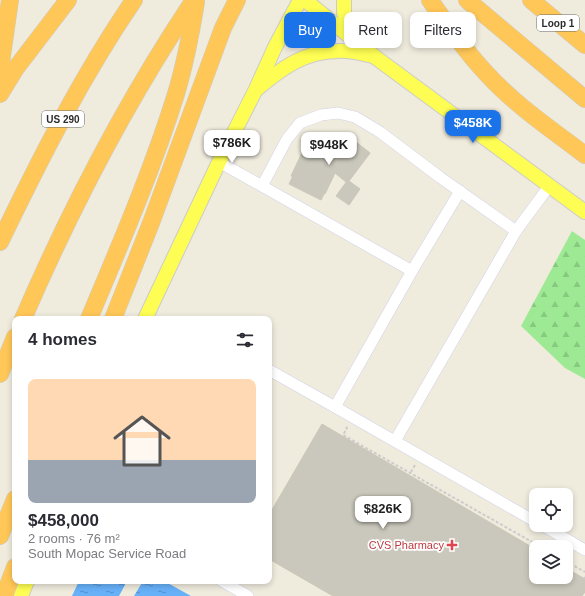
<!DOCTYPE html>
<html lang="en">
<head>
<meta charset="utf-8">
<style>
	body { margin:0; font-family:Arial,sans-serif; background:#f7f7f7; color:#2b2b33; height:100vh; display:flex; flex-direction:column; font-size:15px; white-space:nowrap }
	* { box-sizing:border-box; margin:0 }
	p { font-size:13px; color:#7c7c81 }
	.icon { flex:none; width:22px; height:22px; fill:none; stroke:currentColor; stroke-width:2; stroke-linecap:round; stroke-linejoin:round }
	.map { position:relative; flex:1; overflow:hidden }
	.sheet { position:absolute; left:12px; top:316px; width:260px; height:268px; display:flex; flex-direction:column; background:#fff; border-radius:8px; box-shadow:0 2px 6px #0003 }
	.sheet>* { flex:none }
	.hud { position:absolute; left:284px; top:12px; width:241px; height:36px; display:flex; gap:8px }
	.controls { position:absolute; left:529px; top:488px; display:grid; gap:8px }
	.controls a { display:grid; place-items:center; width:44px; height:44px; border-radius:8px; background:#fff; box-shadow:0 2px 6px #0003; font-size:20px }
	.price { position:absolute; translate:-50% -34px; padding:0 9px; border-radius:8px; background:#fff; color:#222; font-size:13px; line-height:26px; filter:drop-shadow(0 1px 2px #0008) }
	.price::after { content:''; position:absolute; left:50%; top:24px; width:12px; height:9px; margin-left:-6px; background:inherit; clip-path:polygon(0 0,100% 0,50% 100%) }
	.price.on { background:#1a73e8; color:#fff }
	ul { padding:0; list-style:none }
	li { display:grid; align-content:center; gap:8px; height:212px; padding:0 16px }
	li+li { border-top:1px solid #e1e1e2 }
	li span { display:grid; place-items:center; height:124px; border-radius:8px; color:#555 }
	li>.icon { margin-inline-start:auto }
	span .icon { width:72px; height:72px; fill:#fffc; stroke-width:1 }
	li b { font-size:17px }
	h2 { display:flex; justify-content:space-between; align-items:center; height:48px; padding:0 16px; font-size:17px }
	.chip { padding:0 14px; border-radius:8px; background:#fff; box-shadow:0 2px 6px #0003; font-size:14px; line-height:36px }
	.chip.on { background:#1a73e8; color:#fff }
	.map>svg:first-child { display:block }
	.forest { fill:url(#forest-firs) }
	.water { fill:url(#water-ripples) }
	.building { fill:#cac8bc; stroke:#cac8b6 }
	.lines { fill:none; stroke-linecap:round; stroke-linejoin:round }
	.minor-casing { stroke:#d2d2e6; stroke-width:12 }
	.major-casing { stroke:#ccc; stroke-width:16 }
	.highway-casing { stroke:#ccc; stroke-width:18 }
	.path { stroke:#ccc; stroke-width:2; stroke-dasharray:3 2; stroke-linecap:butt }
	.minor { stroke:#fff; stroke-width:11 }
	.major { stroke:#fdfd53; stroke-width:14 }
	.highway { stroke:#ffc757; stroke-width:17 }
	.health-dot { fill:#e0444e; stroke:#fff; stroke-width:1.5 }
	.labels { text-anchor:middle; dominant-baseline:central; stroke-width:3.5; stroke-linejoin:round; paint-order:stroke }
	.shield { fill:#fff; stroke:#6b6b6b; stroke-width:1 }
	.shield-label { font-size:10px; font-weight:bold; fill:#2c2c2c }
	.health-label { font-size:11px; fill:#be3a42; stroke:#fff; text-anchor:end }
</style>
</head>
<body>
<div class="map">
<svg width="585" height="596" viewBox="0 0 585 596">
	<defs>
		<pattern id="forest-firs" width="22" height="20" patternUnits="userSpaceOnUse"><rect width="22" height="20" fill="#9eea94"/><path d="M5 1l3.5 6h-7zM16 11l3.5 6h-7z" fill="#88c980"/></pattern>
		<pattern id="water-ripples" width="26" height="14" patternUnits="userSpaceOnUse"><rect width="26" height="14" fill="#67b1f9"/><path d="M2 4q2-2 4 0t4 0M15 11q2-2 4 0t4 0" fill="none" stroke="#5590ca"/></pattern>
	</defs>
	<rect width="100%" height="100%" fill="#efebdd"/>
	<polygon class="forest" points="572,231 585,240 585,379 565,368 521,326"/>
	<g class="water">
		<polygon points="79,581 127,581 119,596 72,596"/>
		<polygon points="143,581 164,581 191,596 134,596"/>
	</g>
	<g class="building">
		<polygon points="346,135 370,153 346,182 335,173 325,194 291,176 308,140"/>
		<polygon points="312,136 321,136 321,139 348,136 370,153 349,181 360,189 349,205 336,196 347,181 335,172 321,200 289,184 311,140 313,140"/>
		<polygon points="322,424 530,546 500,596 333,596 269,559 269,515"/>
		<polygon points="530,546 536,550 536,577 566,577 566,568 585,579 585,592 582,596 500,596"/>
	</g>
	<g class="lines">
		<defs>
			<g id="minor">
				<polyline points="219,162 262,186 287,139 300,123 321,115 338,113 355,117 380,132 441,178 516,231 550,185"/>
				<polyline points="262,186 412,271"/>
				<polyline points="269,370 335,407 536,522"/>
				<polyline points="335,407 412,271 460,191"/>
				<polyline points="395,441 516,231"/>
				<polyline points="542,525 585,550"/>
				<polyline points="222,581 248,596"/>
			</g>
			<g id="major">
				<polyline points="305,0 375,57 585,212"/>
				<polyline points="344,0 344,13 354,38"/>
				<path d="M258 88C282 68 305 51 338 51 349 50 363 54 374 56"/>
				<polyline points="145,319 219,162 256,89 275,47 300,0"/>
				<polyline points="21,596 27,581"/>
			</g>
			<g id="highway">
				<path d="M430 0C447 25 465 51 486 73 515 105 551 129 585 155"/>
				<polyline points="467,0 585,99"/>
				<polyline points="531,0 585,45"/>
				<polyline points="0,70 10,0"/>
				<polyline points="0,94 16,68 68,0"/>
				<path d="M0 242C40 159 82 76 134 0"/>
				<path d="M23 319C71 208 127 100 194 0"/>
				<path d="M89 319C120 245 152 171 176 94 185 64 191 33 196 2"/>
				<polyline points="113,319 151,223 223,28 237,0"/>
				<polyline points="0,374 15,337"/>
				<polyline points="0,536 15,499"/>
				<polyline points="4,596 15,567"/>
			</g>
		</defs>
		<use href="#minor" class="minor-casing"/>
		<use href="#major" class="major-casing"/>
		<use href="#highway" class="highway-casing"/>
		<g class="path">
			<polyline points="315,41 317,26"/>
			<polyline points="346,427 347,428 343,435 541,547"/>
			<polyline points="411,472 415,465"/>
			<polyline points="566,561 585,572"/>
			<polyline points="569,570 572,565"/>
			<polyline points="584,579 585,577"/>
		</g>
		<use href="#minor" class="minor"/>
		<use href="#major" class="major"/>
		<use href="#highway" class="highway"/>
	</g>
	<path class="health-dot" d="M450 539h4v4h4v4h-4v4h-4v-4h-4v-4h4z"/>
	<g class="labels">
		<g class="shield">
			<rect x="537" y="15" width="42" height="16" rx="3"/>
			<rect x="42" y="111" width="42" height="16" rx="3"/>
		</g>
		<g class="shield-label">
			<text x="558" y="23">Loop 1</text>
			<text x="63" y="119">US 290</text>
		</g>
		<g class="health-label">
			<text x="444" y="545">CVS Pharmacy</text>
		</g>
	</g>
</svg>
<div class="controls">
<a><svg class="icon" aria-label="locate" viewBox="0 0 24 24"><circle cx="12" cy="12" r="6"/><path d="M12 2v4M12 18v4M2 12h4M18 12h4"/></svg></a>
<a><svg class="icon" aria-label="layers" viewBox="0 0 24 24"><path d="M12 4l9 5-9 5-9-5zM3 14l9 5 9-5"/></svg></a>
</div>
<b class="price on" style="left:473px;top:144px">$458K</b>
<b class="price" style="left:232px;top:164px">$786K</b>
<b class="price" style="left:329px;top:166px">$948K</b>
<b class="price" style="left:383px;top:530px">$826K</b>
<div class="hud">
<a class="chip on">Buy</a>
<a class="chip">Rent</a>
<a class="chip">Filters</a>
</div>
<section class="sheet">
<h2>4 homes<svg class="icon" aria-label="filters" viewBox="0 0 24 24"><path d="M4 7h16M4 17h16"/><circle cx="9" cy="7" r="2"/><circle cx="15" cy="17" r="2"/></svg></h2>
<ul>
<li><span style="background:linear-gradient(#ffd9b3 65%,#9aa5b1 0)"><svg class="icon" aria-label="home" viewBox="0 0 24 24"><path d="M3 11l9-7 9 7M6 9v11h12V9"/></svg></span><div><b>$458,000</b><p>2 rooms · 76 m²</p><p>South Mopac Service Road</p></div></li>
</ul>
</section>
</div>
</body>
</html>
